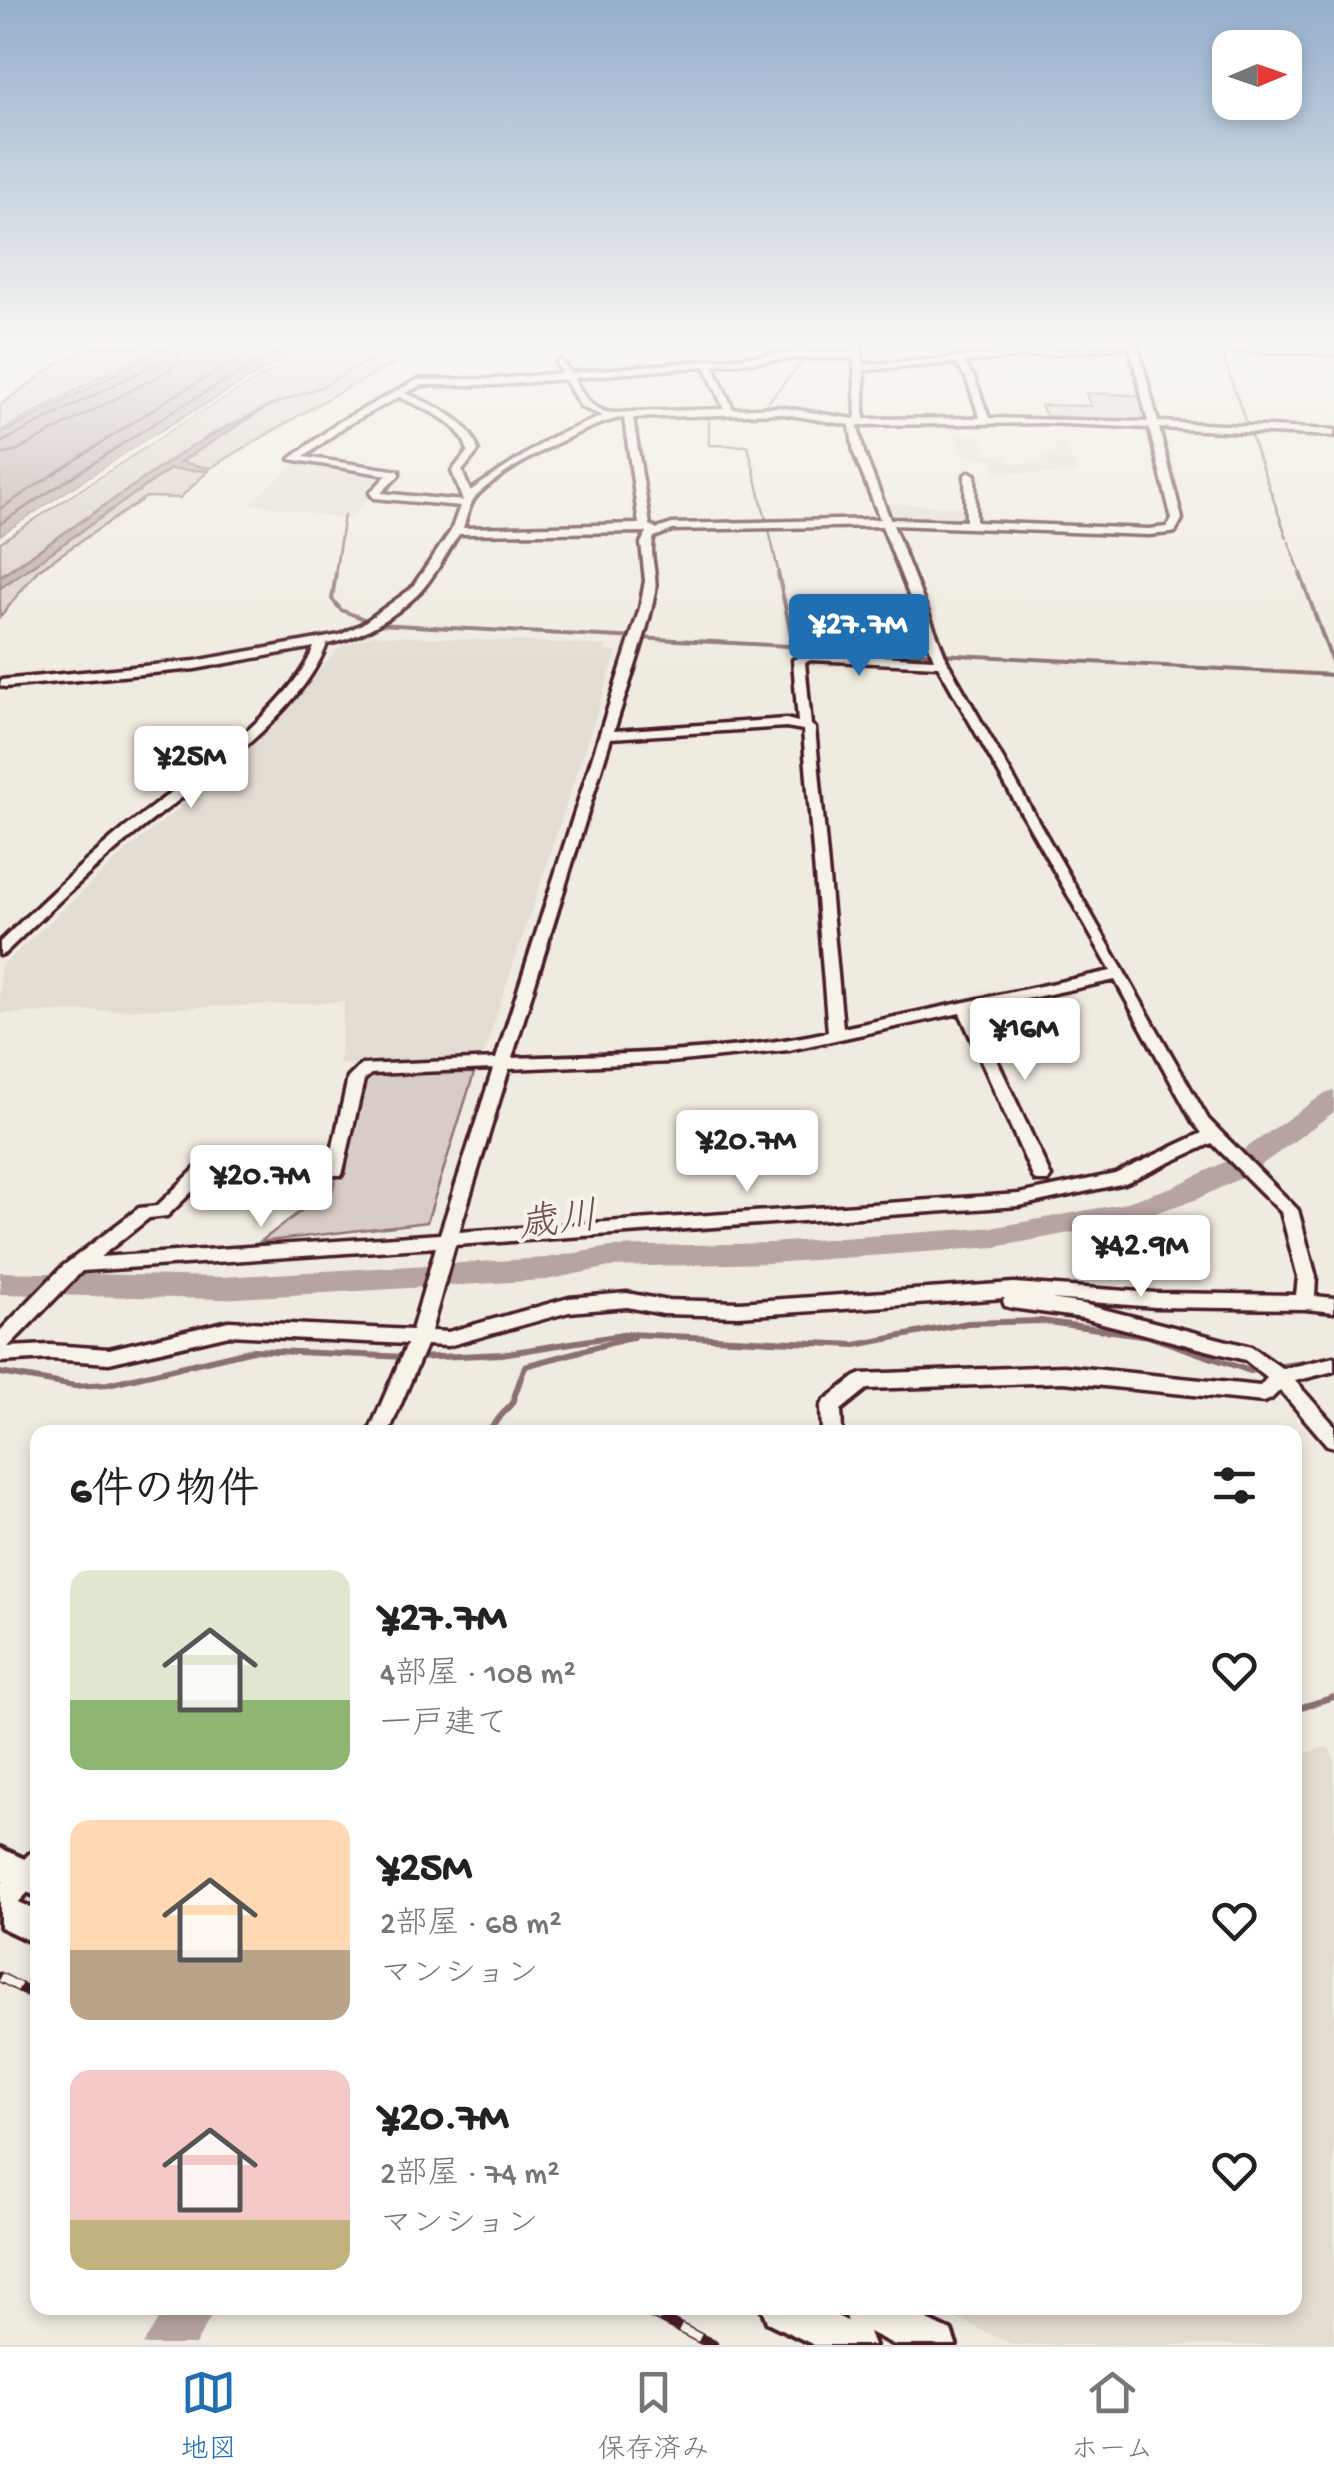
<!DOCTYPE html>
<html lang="ja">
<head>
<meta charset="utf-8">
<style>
	body { margin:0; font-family:"Gochi Hand","Klee One",sans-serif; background:#f6f6f6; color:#222; height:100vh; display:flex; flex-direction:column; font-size:38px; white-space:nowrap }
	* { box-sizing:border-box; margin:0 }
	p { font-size:32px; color:#767676 }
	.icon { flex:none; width:55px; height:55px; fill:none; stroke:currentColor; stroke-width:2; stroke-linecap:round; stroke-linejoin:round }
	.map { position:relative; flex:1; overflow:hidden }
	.sheet { position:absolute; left:30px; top:1425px; width:1272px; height:890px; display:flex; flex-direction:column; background:#fff; border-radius:20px; box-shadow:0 5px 15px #0003 }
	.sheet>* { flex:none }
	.needle { width:65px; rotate:88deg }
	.fabs { position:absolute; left:1212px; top:30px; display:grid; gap:20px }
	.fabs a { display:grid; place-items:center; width:90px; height:90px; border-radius:20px; background:#fff; box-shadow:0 5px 15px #0003; font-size:50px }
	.price { position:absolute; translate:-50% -85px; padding:0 22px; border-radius:10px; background:#fff; color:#222; font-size:32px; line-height:65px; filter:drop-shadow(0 2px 5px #0008) }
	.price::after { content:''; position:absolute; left:50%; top:60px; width:30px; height:22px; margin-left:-15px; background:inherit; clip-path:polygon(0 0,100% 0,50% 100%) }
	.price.selected { background:#1f6fb2; color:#fff }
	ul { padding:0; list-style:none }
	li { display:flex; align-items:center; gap:30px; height:250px; padding:0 40px }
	li span { display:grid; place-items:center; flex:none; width:280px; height:200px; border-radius:20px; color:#555 }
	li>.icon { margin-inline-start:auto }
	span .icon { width:120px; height:120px; fill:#fffc; stroke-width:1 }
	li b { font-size:42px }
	h2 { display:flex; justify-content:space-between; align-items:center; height:120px; padding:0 40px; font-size:42px }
	.menu { display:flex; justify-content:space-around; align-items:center; height:140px; border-top:2px solid #e0e0e0; background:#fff; font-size:28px; color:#767676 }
	.menu a { display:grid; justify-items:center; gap:5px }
	.menu .selected { color:#1f6fb2 }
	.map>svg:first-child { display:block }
	.built { fill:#e3dcd2 }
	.green { fill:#d8cdc6; stroke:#917678; stroke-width:2.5 }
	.water { fill:#b7a4a2; stroke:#8b6f72; stroke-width:2.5 }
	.pier { fill:#f0ebe0 }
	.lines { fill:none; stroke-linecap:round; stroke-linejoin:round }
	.shore { stroke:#76545b; stroke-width:2.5 }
	.stream-far2 { stroke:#8b6f72; stroke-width:2.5 }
	.stream-far1 { stroke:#8b6f72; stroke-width:4 }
	.stream { stroke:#8b6f72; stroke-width:6 }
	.river { fill:#b7a4a2; fill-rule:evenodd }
	.minor-casing { stroke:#4a1f2b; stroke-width:7 }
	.major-casing { stroke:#4a1f2b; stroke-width:8 }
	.minor { fill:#f7f3e8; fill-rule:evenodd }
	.major { fill:#f7f3e8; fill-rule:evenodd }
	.rail-casing { stroke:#4a1f2b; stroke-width:11 }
	.rail { stroke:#f7f3e8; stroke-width:8; stroke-dasharray:22; stroke-linecap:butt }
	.labels { text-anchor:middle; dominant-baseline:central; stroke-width:8; stroke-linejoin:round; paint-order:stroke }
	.water-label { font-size:40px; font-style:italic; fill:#704e55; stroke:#f7f3e8 }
</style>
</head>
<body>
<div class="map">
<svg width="1334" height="2345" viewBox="0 0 1334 2345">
	<rect width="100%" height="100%" fill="#f0ebe0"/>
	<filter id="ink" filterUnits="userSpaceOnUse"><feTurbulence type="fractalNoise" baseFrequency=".01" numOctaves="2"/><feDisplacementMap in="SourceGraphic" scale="20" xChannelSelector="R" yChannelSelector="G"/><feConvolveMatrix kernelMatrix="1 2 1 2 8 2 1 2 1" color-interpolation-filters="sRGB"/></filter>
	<g filter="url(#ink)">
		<g class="built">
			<polygon points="979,434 989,455 1005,455 1009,463 1044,463 1041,455 1058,454 1053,443 1065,443 1078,472 1067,475 996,472 990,459 962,455 953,435"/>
			<polygon points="296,463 388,473 391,475 349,520 250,503"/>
			<polygon points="884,503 966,507 967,520 889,518"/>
			<polygon points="373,635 579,644 606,646 605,651 617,652 483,1056 476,1061 339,1065 344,1002 0,1014 0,967 131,847 242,757 340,647"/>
			<polygon points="1328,1746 1334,1758 1334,2345 1012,2345 936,2308 1295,2308 1295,1756"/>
		</g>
		<g class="green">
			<polygon points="91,347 165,347 124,364 0,432 0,405 59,363"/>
			<polygon points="314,347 427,347 332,396 210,468 179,463 252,415 213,433 0,576 0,542 186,420"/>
			<polygon points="1086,393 1143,396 1149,422 1046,416 1041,405 1091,406"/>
			<polygon points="179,468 208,471 180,498 146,497 38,570 0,617 0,588 170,469"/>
			<polygon points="372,1073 474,1073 427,1222 260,1242 314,1201 330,1200 336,1176 345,1175 364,1078"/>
		</g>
		<g class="water">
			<polygon points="165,347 306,347 181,418 0,536 0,435"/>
			<polygon points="270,405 180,462 210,468 208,471 170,469 0,588 0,577 190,447"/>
		</g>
		<polygon class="pier" points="306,347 310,349 186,420 0,541 0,536 151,437"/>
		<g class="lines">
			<g class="shore">
				<polyline points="0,443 161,361 168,347"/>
				<polyline points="0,455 14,452 168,371 178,360 180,347"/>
				<polyline points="0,509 169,399 260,347"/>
				<polyline points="0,524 176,409 285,347"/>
			</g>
			<g class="stream-far2">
				<polyline points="1220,348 1247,426"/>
				<polyline points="266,407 321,387 394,347"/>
				<polyline points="763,408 806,357"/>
				<polyline points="709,413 709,445 748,446 766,520"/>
				<polyline points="1250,433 1287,538"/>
				<polyline points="769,530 779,575"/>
				<polyline points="1289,542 1301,575"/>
				<polyline points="335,575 344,515"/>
			</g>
			<g class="stream-far1">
				<polyline points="336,573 332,599 341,610 377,624 1334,675"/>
				<polyline points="778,573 794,648"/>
				<polyline points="1300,573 1334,667"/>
			</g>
			<g class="stream">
				<polyline points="417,1358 502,1354 628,1334 856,1345 968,1323 1041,1321 1148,1336 1250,1371 1263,1369"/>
				<polyline points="1274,1367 1319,1361 1334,1367"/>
				<polyline points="0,1373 75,1386 108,1384 253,1350 406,1357"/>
				<polyline points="487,1432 512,1403 525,1366 633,1337"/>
				<polyline points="1295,1709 1334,1697"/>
			</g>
			<g class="river">
				<polygon points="1334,1090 1334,1112 1249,1174 1195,1200 1123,1223 996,1247 770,1263 610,1267 546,1280 221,1299 0,1294 0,1272 221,1277 546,1258 610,1247 770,1243 996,1227 1121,1204 1175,1186 1229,1160 1325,1093"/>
				<polygon points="165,2308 216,2308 195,2345 143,2345"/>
			</g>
			<defs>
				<g id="minor">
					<path d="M853 347H861L864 365 1090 347H1127L963 362 974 377 989 418 1148 422 1130 347H1138L1158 422 1334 430V436L1159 428 1182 519 1175 532 1171 533 1148 535 893 525 948 663 1208 1119 1298 1210 1316 1277 1315 1296 1334 1298V1312L1305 1309 1156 1307 1051 1299 1083 1304 1251 1347 1283 1369 1334 1357V1371L1295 1381 1334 1425V1447L1327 1445 1280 1390 1271 1399 1264 1402 1063 1382 867 1389 841 1410 842 1432H822L821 1407 824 1401 855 1377 862 1374 1063 1366 1260 1386 1267 1378 1245 1360 1083 1318 1012 1308 1005 1306 1003 1301 1005 1298 739 1316 663 1314 627 1307 569 1312 448 1346 426 1345 389 1432H369L407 1344 229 1335 109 1363 50 1359 0 1362V1331L63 1266 139 1208 157 1206 196 1168 215 1162 329 1165 348 1078 361 1065 496 1059 640 608 645 581 641 543 647 532 459 534C446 553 434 578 418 594 394 617 359 639 327 644 298 721 187 790 124 843 83 878 44 915 5 953L0 955V942C37 906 75 870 114 837 171 789 288 715 314 647L195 669 5 687 0 685 1 680 195 661 340 635 362 624 411 589 451 531 460 506 374 498 370 493 387 475 290 459 339 422 417 380 496 379 562 373 556 363 560 360 570 373 799 352H854ZM799 358H854L856 416 854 419 778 407 733 409 713 365ZM955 363 966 377 980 418 864 419V370ZM705 366 724 409 632 412C627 412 622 413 617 413 593 414 583 395 573 378ZM564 379 581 407 603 416 552 437 470 491 462 471 478 451C469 418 434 406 405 393L422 385H496ZM399 397C425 409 460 420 468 451L452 471 463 501 381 493 399 475V471L304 457 345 426ZM778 413 850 425 854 453 880 519 672 524 657 529 650 525 633 418ZM624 418 639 524 463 528C466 519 469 506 474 499 491 475 594 419 624 418ZM1045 423 1149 428 1172 519 1167 527 1148 529 976 522 975 475 970 472 965 475 966 521 890 519 864 453 858 427 859 425ZM882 526 934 659 810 652 793 660 798 722 786 719 614 731C628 685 646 639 655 592 658 574 648 554 654 537L673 530ZM811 660 938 666 1111 971 843 1028 815 728 811 725 805 662ZM786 727 803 730 828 1032C724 1054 618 1054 512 1058L611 738ZM1115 980 1193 1122 1202 1133 1115 1174 1019 1194 459 1232 509 1069 671 1062 789 1050 960 1013 1033 1177 1036 1181H1048L1051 1177 974 1010ZM493 1069 440 1234 100 1257 149 1218 167 1216 208 1176 216 1174 342 1175 364 1080 371 1074ZM1212 1143 1281 1212 1298 1277 1296 1295 1156 1293 1014 1283 739 1302 663 1300 627 1293 569 1298 448 1332 431 1331 455 1245 1019 1206 1125 1183ZM436 1247 412 1330 229 1321 109 1349 50 1345 8 1347 82 1271Z"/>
					<polygon points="1217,347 1334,348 1334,354 1221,350"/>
					<polygon points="38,1851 38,1882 9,1912 0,1916 0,1885 29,1854"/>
				</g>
				<g id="major">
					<polygon points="0,1848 38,1865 38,1897 0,1880"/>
					<polygon points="0,1893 38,1911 38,1945 0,1927"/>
					<polygon points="762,2308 821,2308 847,2321 842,2308 902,2308 951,2331 956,2345 895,2345 869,2332 874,2345 814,2345 767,2322"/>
				</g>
			</defs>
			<use href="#minor" class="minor-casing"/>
			<use href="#major" class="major-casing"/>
			<use href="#minor" class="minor"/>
			<use href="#major" class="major"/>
			<defs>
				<g id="rail">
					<polyline points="0,1977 38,1997"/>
					<polyline points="641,2308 713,2345"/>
				</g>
			</defs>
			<use href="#rail" class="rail-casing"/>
			<use href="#rail" class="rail"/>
		</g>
	</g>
	<linearGradient id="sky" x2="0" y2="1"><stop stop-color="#94aecc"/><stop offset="0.51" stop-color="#f8f6f1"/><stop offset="1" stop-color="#f8f6f1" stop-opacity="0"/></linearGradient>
	<rect width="1334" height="675" fill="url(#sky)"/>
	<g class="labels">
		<g class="water-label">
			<text transform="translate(558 1224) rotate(-7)">歳川</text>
		</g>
	</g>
</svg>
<div class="fabs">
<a><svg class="needle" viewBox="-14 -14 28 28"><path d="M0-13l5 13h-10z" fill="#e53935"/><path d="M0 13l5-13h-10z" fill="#767676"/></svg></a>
</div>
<b class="price selected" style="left:859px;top:679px">¥27.7M</b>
<b class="price" style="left:191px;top:811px">¥25M</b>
<b class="price" style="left:1025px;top:1083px">¥16M</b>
<b class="price" style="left:747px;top:1195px">¥20.7M</b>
<b class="price" style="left:261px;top:1230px">¥20.7M</b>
<b class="price" style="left:1141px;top:1300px">¥42.9M</b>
<section class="sheet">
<h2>6件の物件<svg class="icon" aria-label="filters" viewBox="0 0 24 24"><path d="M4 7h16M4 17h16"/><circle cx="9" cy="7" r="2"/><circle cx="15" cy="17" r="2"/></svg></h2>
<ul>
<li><span style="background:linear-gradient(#dfe7d0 65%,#8fb573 0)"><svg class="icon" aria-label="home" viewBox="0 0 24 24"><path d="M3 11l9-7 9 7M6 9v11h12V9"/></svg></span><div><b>¥27.7M</b><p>4部屋 · 108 m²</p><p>一戸建て</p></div><svg class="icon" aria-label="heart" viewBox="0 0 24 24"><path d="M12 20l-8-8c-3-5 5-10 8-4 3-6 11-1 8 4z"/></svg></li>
<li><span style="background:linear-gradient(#ffd9b3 65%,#b9a48a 0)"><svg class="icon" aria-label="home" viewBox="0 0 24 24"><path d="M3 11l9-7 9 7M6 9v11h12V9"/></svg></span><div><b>¥25M</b><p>2部屋 · 68 m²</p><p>マンション</p></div><svg class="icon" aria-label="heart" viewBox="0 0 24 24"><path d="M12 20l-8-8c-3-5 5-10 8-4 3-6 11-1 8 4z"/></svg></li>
<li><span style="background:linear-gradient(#f6c9c9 75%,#c2b280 0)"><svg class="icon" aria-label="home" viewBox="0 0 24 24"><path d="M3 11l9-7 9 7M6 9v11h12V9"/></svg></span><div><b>¥20.7M</b><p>2部屋 · 74 m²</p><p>マンション</p></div><svg class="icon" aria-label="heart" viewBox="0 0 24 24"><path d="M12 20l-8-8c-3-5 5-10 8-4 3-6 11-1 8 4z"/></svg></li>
</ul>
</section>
</div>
<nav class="menu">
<a class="selected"><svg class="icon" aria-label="map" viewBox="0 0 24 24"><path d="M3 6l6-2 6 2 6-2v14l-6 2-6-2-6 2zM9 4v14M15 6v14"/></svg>地図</a>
<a><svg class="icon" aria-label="saved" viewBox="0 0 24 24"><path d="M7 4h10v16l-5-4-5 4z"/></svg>保存済み</a>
<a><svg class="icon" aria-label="home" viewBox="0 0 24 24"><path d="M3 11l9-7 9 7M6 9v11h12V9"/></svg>ホーム</a>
</nav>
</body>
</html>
